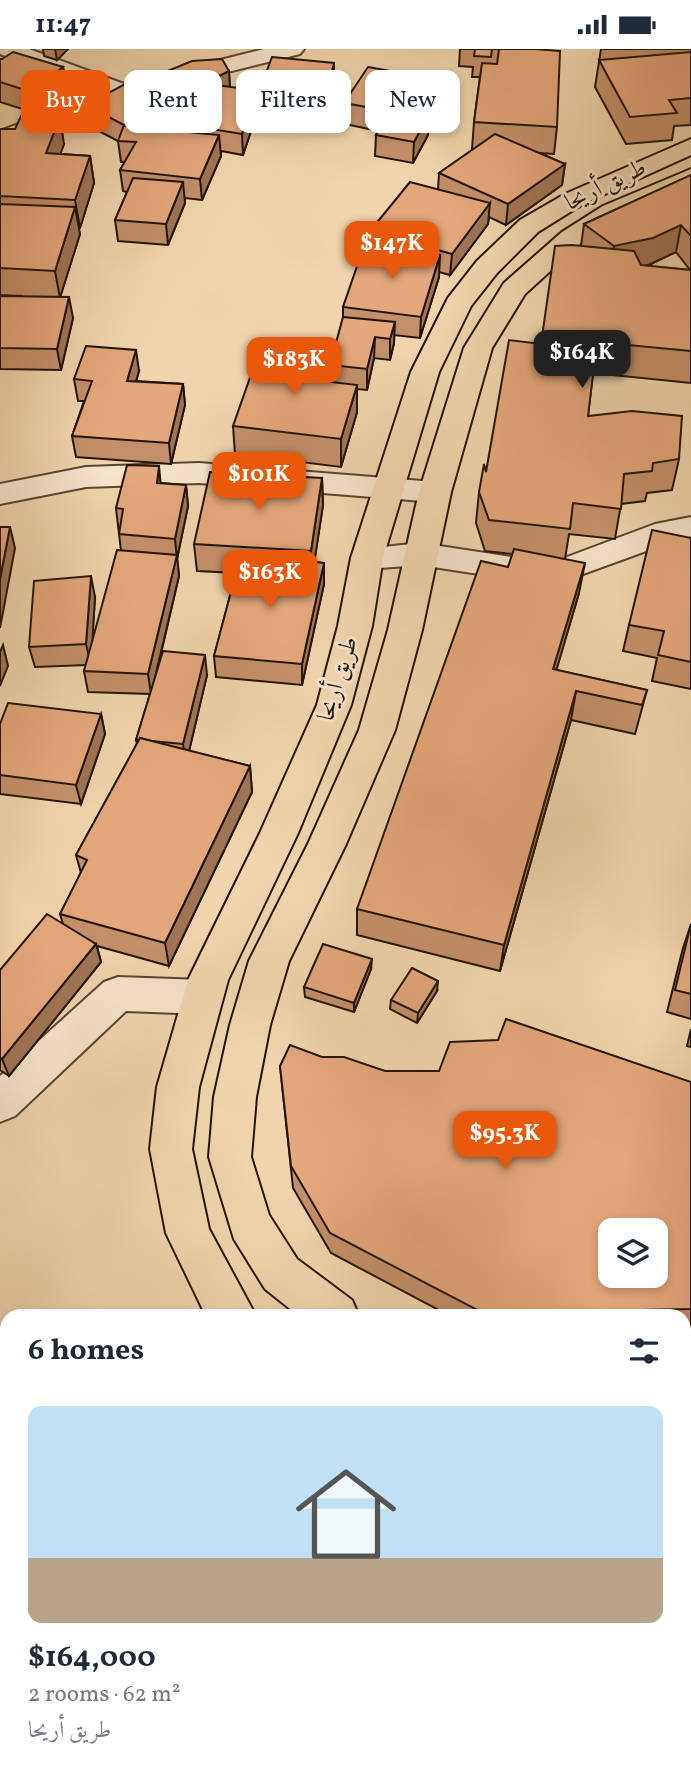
<!DOCTYPE html>
<html lang="en">
<head>
<meta charset="utf-8">
<style>
	body { margin:0; font-family:Vollkorn,Amiri,serif; background:#f6f6f7; color:#1f2937; height:100vh; display:flex; flex-direction:column; font-size:26px; white-space:nowrap }
	* { box-sizing:border-box; margin:0 }
	p { font-size:23px; color:#747a83 }
	.icon { flex:none; width:38px; height:38px; fill:none; stroke:currentColor; stroke-width:2; stroke-linecap:round; stroke-linejoin:round }
	.map { position:relative; flex:1; overflow:hidden }
	.panel { position:absolute; left:0px; top:1260px; width:691px; height:469px; display:flex; flex-direction:column; background:#fff; border-radius:21px 21px 0 0; box-shadow:0 4px 10px #0003 }
	.panel>* { flex:none }
	.top-card { position:absolute; left:21px; top:21px; width:649px; height:63px; display:flex; gap:14px }
	.tools { position:absolute; left:598px; top:1169px; display:grid; gap:14px }
	.tools a { display:grid; place-items:center; width:70px; height:70px; border-radius:14px; background:#fff; box-shadow:0 4px 10px #0003; font-size:35px }
	.price { position:absolute; translate:-50% -60px; padding:0 16px; border-radius:14px; background:#ea580c; color:#fff; font-size:23px; line-height:46px; filter:drop-shadow(0 2px 4px #0008) }
	.price::after { content:''; position:absolute; left:50%; top:42px; width:21px; height:16px; margin-left:-10px; background:inherit; clip-path:polygon(0 0,100% 0,50% 100%) }
	.price.current { background:#222; color:#fff }
	ul { padding:0; list-style:none }
	li { display:grid; align-content:center; gap:14px; height:371px; padding:0 28px }
	li+li { border-top:2px solid #e0e1e3 }
	li span { display:grid; place-items:center; height:217px; border-radius:14px; color:#555 }
	li>.icon { margin-inline-start:auto }
	span .icon { width:126px; height:126px; fill:#fffc; stroke-width:1 }
	li b { font-size:30px }
	h2 { display:flex; justify-content:space-between; align-items:center; height:84px; padding:0 28px; font-size:30px }
	.pill { padding:0 24px; border-radius:14px; background:#fff; box-shadow:0 4px 10px #0003; font-size:24px; line-height:63px }
	.pill.current { background:#ea580c; color:#fff }
	.status { display:flex; justify-content:space-between; align-items:center; height:49px; padding:0 35px; background:#fff; direction:ltr }
	.status svg { height:19px; fill:currentColor }
	.map>svg:first-child { display:block }
	.lines { fill:none; stroke-linecap:round; stroke-linejoin:round }
	.minor-casing { stroke:#564531; stroke-width:4 }
	.major-casing { stroke:#221508; stroke-width:4 }
	.minor { fill:#f6e3ca; fill-rule:evenodd }
	.major { fill:#f1d4ad; fill-rule:evenodd }
	.wall { fill:#c4906a; stroke:#221508; stroke-width:2; fill-rule:evenodd }
	.shaded-wall { fill:#a07556; stroke:#221508; stroke-width:2 }
	.building { fill:#e4a77b; stroke:#221508; stroke-width:2; fill-rule:evenodd }
	.labels { text-anchor:middle; dominant-baseline:central; stroke-width:6; stroke-linejoin:round; paint-order:stroke }
	.street-label { font-size:24px; fill:#221508; stroke:#f6e3ca }
</style>
</head>
<body>
<div class="status"><b>11:47</b><svg viewBox="0 0 49 12"><path d="M0 12V9h3v3zM5 12V6h3v6zM10 12V3h3v9zM15 12V0h3v12zM26 1h20v11H26zM47 4h2v5h-2z"/></svg></div>
<div class="map">
<svg width="691" height="1729" viewBox="0 0 691 1729">
	<rect width="100%" height="100%" fill="#f1d4ad"/>
	<filter id="stains"><feTurbulence type="fractalNoise" baseFrequency=".00286" numOctaves="4"/><feColorMatrix values="0 0 0 0 .2 0 0 0 0 .09 0 0 0 0 .02 0 0 0 .5 -.17"/></filter>
	<radialGradient id="worn" r=".72"><stop offset=".6" stop-color="#630" stop-opacity="0"/><stop offset="1" stop-color="#630" stop-opacity=".3"/></radialGradient>
	<g class="lines">
		<defs>
			<g id="minor">
				<polygon points="0,0 29,0 124,35 264,0 304,0 300,5 147,43 0,98 0,82 102,44 0,5"/>
				<polygon points="199,414 435,433 446,436 451,443 446,450 435,453 199,434 86,438 0,455 0,435 86,418"/>
				<polygon points="691,468 691,490 671,493 561,533 512,530 420,516 367,520 356,517 351,509 356,501 420,494 512,508 559,511 655,475"/>
				<polygon points="118,928 203,931 217,936 223,948 217,960 203,965 126,962 15,1067 0,1073 0,1027 104,933"/>
				<polygon points="608,1722 662,1722 664,1729 610,1729"/>
			</g>
			<g id="major">
				<polygon points="691,90 691,106 583,155 538,183 497,224 471,257 439,323 383,509 372,577 351,656 298,784 228,931 199,1038 192,1100 209,1180 256,1267 206,1267 166,1184 150,1100 157,1038 188,931 260,784 317,656 338,577 351,509 411,323 448,249 477,212 520,171 565,145"/>
				<polygon points="691,120 691,137 621,169 580,195 525,245 492,299 451,443 422,581 395,681 346,795 289,912 270,976 256,1048 251,1108 269,1166 297,1210 352,1251 359,1267 299,1267 265,1240 234,1190 209,1108 214,1048 230,976 249,912 308,795 359,681 388,581 419,443 464,299 504,234 562,183 603,157"/>
				<polygon points="684,1307 691,1308 691,1354 684,1353"/>
				<polygon points="684,1373 691,1374 691,1422 684,1421"/>
			</g>
		</defs>
		<use href="#minor" class="minor-casing"/>
		<use href="#major" class="major-casing"/>
		<use href="#minor" class="minor"/>
		<use href="#major" class="major"/>
	</g>
	<g class="wall">
		<polygon points="43,0 68,0 57,11 44,7"/>
		<polygon points="460,0 535,0 557,78 554,105 540,104 565,115 562,136 506,176 489,168 488,175 450,226 439,223 439,228 420,289 394,286 394,294 390,311 374,309 367,341 357,340 357,363 341,418 235,405 233,377 321,307 321,332 330,333 330,316 343,270 343,258 370,198 370,182 438,141 439,124 474,100 472,100 474,73 480,28 472,28 473,18 459,17"/>
		<polygon points="601,0 691,0 691,76 674,77 672,91 626,95 595,38"/>
		<polygon points="0,10 63,18 66,39 35,64 0,53"/>
		<path d="M229 22 230 38 247 61H250L251 82 243 106 221 102V107L202 151 185 149V154L168 196 118 192 115 171 127 143 123 142 120 121 125 113H121L118 92 89 77 86 56 156 36 155 27ZM180 60 186 63 180 75 181 82 160 80 181 69Z"/>
		<polygon points="334,34 326,66 261,60 260,40"/>
		<polygon points="434,51 427,65 428,86 413,114 375,107 376,86 378,82 345,75 344,54"/>
		<polygon points="0,80 64,95 60,105 90,107 94,134 80,179 78,179 80,185 60,248 73,269 61,321 0,320 0,247 23,247 0,246"/>
		<path d="M691 126V334L593 324 588 367 679 410 672 441 647 444 645 452 621 455 615 490 569 485 565 510 579 544 556 621 647 641 635 685 571 671 500 922 357 886V860L508 518 513 505 485 502 476 474 479 443 486 423 581 197 584 175ZM676 203 690 221 647 217Z"/>
		<polygon points="139,322 136,332 183,335 185,356 171,415 76,408 72,387 84,352 78,352 74,330"/>
		<polygon points="322,429 323,456 314,513 324,514 324,535 302,636 216,628 214,607 236,524 197,522 194,495"/>
		<polygon points="161,434 186,436 188,457 177,510 179,527 157,622 207,626 189,702 250,717 252,743 169,917 97,897 101,913 9,1027 0,1021 0,921 63,875 60,865 81,824 76,806 137,695 136,691 150,645 88,643 84,622 86,616 35,618 29,598 95,548 92,592 121,502 116,459"/>
		<polygon points="691,489 691,640 652,632 657,609 623,602 629,576"/>
		<polygon points="101,665 105,685 81,755 0,745 0,675"/>
		<polygon points="691,875 691,970 667,963 683,899"/>
		<polygon points="371,920 354,963 305,948 304,938"/>
		<polygon points="437,942 417,974 390,960 391,951"/>
		<polygon points="691,980 691,998 687,997"/>
		<polygon points="322,1008 385,1022 691,1033 691,1278 684,1278 684,1267 450,1267 331,1204 293,1139 280,1017"/>
		<rect x="684" y="1467" width="7" height="236"/>
	</g>
	<g class="shaded-wall">
		<polygon points="55,0 68,0 57,11"/>
		<polygon points="334,14 334,34 326,66 326,45"/>
		<polygon points="63,18 66,39 35,64 31,43"/>
		<polygon points="229,22 230,42 188,64 186,43"/>
		<polygon points="435,30 434,51 416,84 417,63"/>
		<polygon points="246,40 247,61 238,60"/>
		<polygon points="179,48 181,69 136,94 127,77"/>
		<polygon points="250,61 251,82 243,106 242,85"/>
		<polygon points="429,65 428,86 413,114 414,93"/>
		<polygon points="60,68 64,95 51,131 46,104"/>
		<polygon points="219,86 221,107 202,151 200,130"/>
		<polygon points="90,107 94,134 80,179 75,151"/>
		<polygon points="565,115 562,136 506,176 508,155"/>
		<polygon points="183,133 185,154 168,196 166,175"/>
		<polygon points="490,154 488,175 450,226 452,205"/>
		<polygon points="75,158 80,185 60,249 55,222"/>
		<polygon points="681,176 676,203 648,216 610,224 614,197"/>
		<polygon points="440,206 439,228 420,289 421,268"/>
		<polygon points="69,248 73,269 61,321 57,300"/>
		<polygon points="395,273 394,294 390,311 390,290"/>
		<polygon points="375,288 374,309 367,341 367,320"/>
		<polygon points="136,301 139,322 130,353 127,332"/>
		<polygon points="321,307 321,334 314,331"/>
		<polygon points="183,335 185,356 171,415 169,394"/>
		<polygon points="357,336 357,363 341,418 341,390"/>
		<polygon points="159,417 161,438 157,434"/>
		<polygon points="322,429 323,456 312,529 311,502"/>
		<polygon points="186,436 188,457 177,510 175,490"/>
		<polygon points="10,478 15,499 0,579 0,530"/>
		<polygon points="177,506 179,527 151,645 148,625"/>
		<polygon points="324,514 324,535 302,636 302,615"/>
		<polygon points="585,514 579,544 548,650 553,620"/>
		<polygon points="91,527 95,548 91,616 86,595"/>
		<polygon points="3,596 8,617 0,637 0,603"/>
		<polygon points="205,606 207,626 186,715 183,695"/>
		<polygon points="576,642 571,671 500,922 504,896"/>
		<polygon points="101,665 105,685 81,755 76,736"/>
		<polygon points="250,717 252,743 169,917 165,894"/>
		<polygon points="96,895 101,913 9,1027 2,1010"/>
		<polygon points="372,910 371,920 354,963 354,954"/>
		<polygon points="438,932 437,942 417,974 418,964"/>
	</g>
	<g class="building">
		<polygon points="475,0 492,0 491,8 474,7"/>
		<polygon points="499,0 535,0 560,2 557,78 474,73 482,14 497,15"/>
		<polygon points="13,3 63,18 31,43 0,33 0,10 2,10"/>
		<polygon points="691,3 691,49 669,51 677,64 630,68 599,11"/>
		<polygon points="272,8 334,14 326,45 260,40"/>
		<polygon points="222,10 229,22 186,43 155,27 192,12"/>
		<polygon points="368,18 435,30 417,63 429,65 414,93 376,86 389,62 344,54"/>
		<polygon points="138,28 179,48 127,77 219,86 200,130 120,121 136,93 118,92 124,76 86,56"/>
		<polygon points="216,36 246,40 238,60 250,61 242,85 180,75 191,54 203,52"/>
		<polygon points="21,67 60,68 46,104 90,107 75,151 0,147 0,80 15,80"/>
		<polygon points="495,85 565,115 508,155 439,124"/>
		<polygon points="691,126 691,187 681,176 653,189 614,197 584,175"/>
		<polygon points="133,129 183,133 166,175 115,171"/>
		<polygon points="410,133 490,154 452,205 370,182"/>
		<polygon points="0,155 75,158 55,222 0,219"/>
		<polygon points="572,196 634,202 641,216 691,221 691,302 597,293 588,367 632,362 682,367 679,410 653,414 652,422 624,425 621,460 573,454 570,480 489,471 479,443 484,415 486,423 509,291 541,295 555,197"/>
		<polygon points="364,197 440,206 421,268 343,258"/>
		<polygon points="0,247 69,248 57,300 0,299"/>
		<polygon points="343,268 395,273 390,290 375,288 367,320 330,316"/>
		<polygon points="86,297 136,301 127,332 183,335 169,394 72,387 92,332 74,330"/>
		<polygon points="260,300 321,307 314,331 357,336 341,390 233,377"/>
		<polygon points="127,416 159,417 157,434 186,436 175,490 119,485 123,460 116,459"/>
		<polygon points="210,423 322,429 311,502 194,495"/>
		<polygon points="0,478 10,478 0,530"/>
		<polygon points="652,481 691,489 691,613 658,606 664,582 629,576"/>
		<polygon points="514,500 585,514 553,620 647,641 642,656 576,642 504,896 357,860 481,512 508,518"/>
		<polygon points="117,501 177,506 148,625 84,622"/>
		<polygon points="241,505 324,514 302,615 214,607"/>
		<polygon points="91,527 86,595 29,598 34,532"/>
		<polygon points="163,602 205,606 183,695 151,692 140,689 139,691 136,691"/>
		<polygon points="8,654 101,665 76,736 0,726 0,675"/>
		<polygon points="140,689 250,717 165,894 60,865 87,811 76,806"/>
		<polygon points="47,865 96,895 2,1010 0,1009 0,921"/>
		<polygon points="691,875 691,945 675,941"/>
		<polygon points="323,895 372,910 354,954 304,938"/>
		<polygon points="412,919 438,932 418,964 391,951"/>
		<path d="M506 970 691 1033V1260L483 1264 330 1184 291 1117 280 1017 290 996 322 1008H344L385 1022H439L450 993 498 991ZM611 1181H656V1227H611Z"/>
		<rect x="684" y="1467" width="7" height="230"/>
	</g>
	<g class="labels">
		<g class="street-label">
			<text transform="translate(606 137) rotate(-26)">طريق أريحا</text>
			<text transform="translate(339 630) rotate(-73)">طريق أريحا</text>
		</g>
	</g>
	<rect width="100%" height="100%" filter="url(#stains)"/>
	<rect width="100%" height="100%" fill="url(#worn)"/>
</svg>
<div class="tools">
<a><svg class="icon" aria-label="layers" viewBox="0 0 24 24"><path d="M12 4l9 5-9 5-9-5zM3 14l9 5 9-5"/></svg></a>
</div>
<b class="price" style="left:392px;top:232px">$147K</b>
<b class="price current" style="left:582px;top:341px">$164K</b>
<b class="price" style="left:294px;top:348px">$183K</b>
<b class="price" style="left:259px;top:463px">$101K</b>
<b class="price" style="left:270px;top:561px">$163K</b>
<b class="price" style="left:505px;top:1122px">$95.3K</b>
<div class="top-card">
<a class="pill current">Buy</a>
<a class="pill">Rent</a>
<a class="pill">Filters</a>
<a class="pill">New</a>
</div>
<section class="panel">
<h2>6 homes<svg class="icon" aria-label="filters" viewBox="0 0 24 24"><path d="M4 7h16M4 17h16"/><circle cx="9" cy="7" r="2"/><circle cx="15" cy="17" r="2"/></svg></h2>
<ul>
<li><span style="background:linear-gradient(#bfe0f5 70%,#b9a48a 0)"><svg class="icon" aria-label="home" viewBox="0 0 24 24"><path d="M3 11l9-7 9 7M6 9v11h12V9"/></svg></span><div><b>$164,000</b><p>2 rooms · 62 m²</p><p>طريق أريحا</p></div></li>
</ul>
</section>
</div>
</body>
</html>
